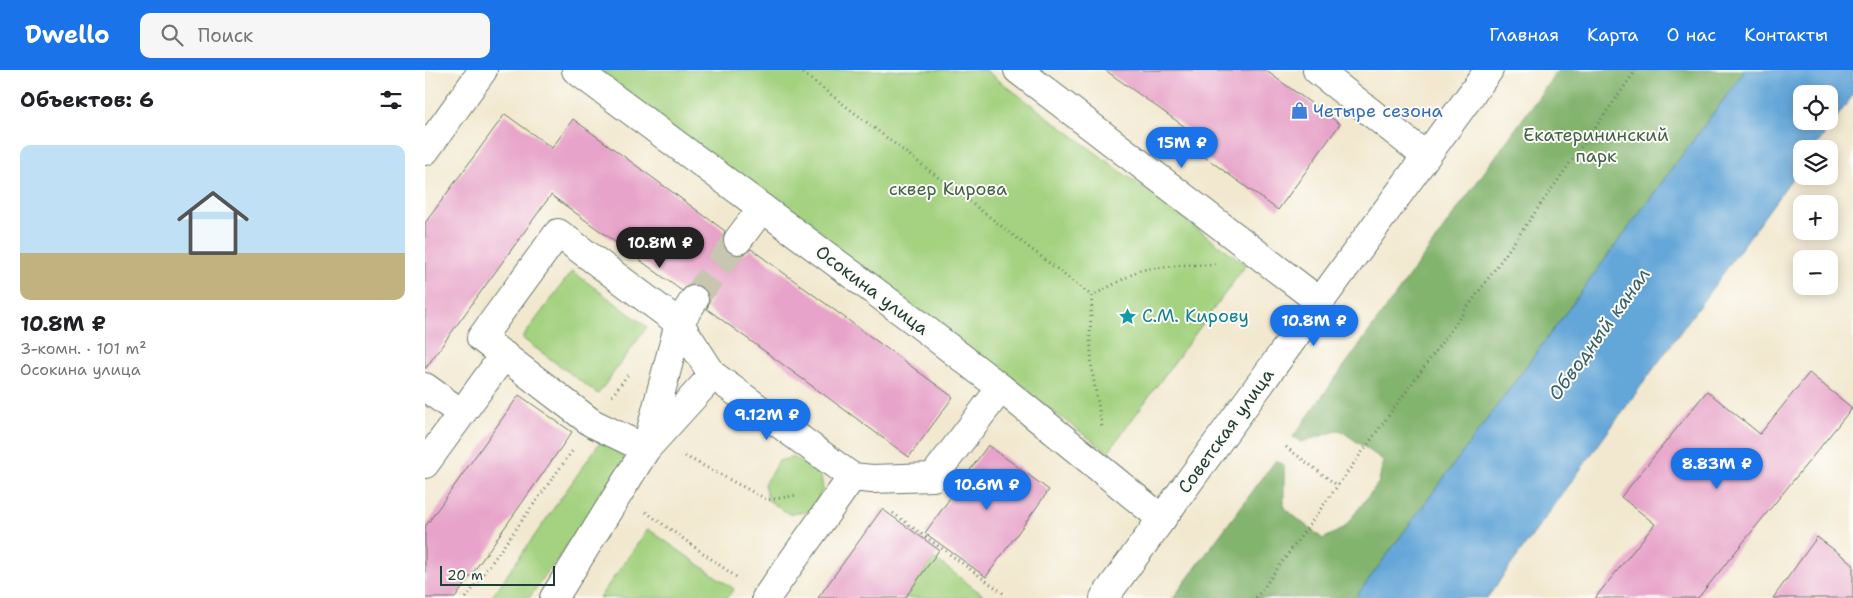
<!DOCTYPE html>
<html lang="ru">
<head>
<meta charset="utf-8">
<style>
	body { margin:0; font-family:"Shantell Sans",sans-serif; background:#f6f6f6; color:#202124; height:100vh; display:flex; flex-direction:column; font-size:19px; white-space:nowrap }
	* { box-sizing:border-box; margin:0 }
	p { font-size:16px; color:#757577 }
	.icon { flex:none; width:28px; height:28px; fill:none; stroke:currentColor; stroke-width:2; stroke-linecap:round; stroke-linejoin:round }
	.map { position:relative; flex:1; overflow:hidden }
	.sheet { display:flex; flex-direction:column; background:#fff; width:425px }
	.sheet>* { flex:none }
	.fabs { position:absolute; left:1368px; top:15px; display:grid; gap:10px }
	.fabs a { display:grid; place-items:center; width:45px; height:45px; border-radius:10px; background:#fff; box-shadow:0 2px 12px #0003; font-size:25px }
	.scale { position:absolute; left:15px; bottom:12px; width:115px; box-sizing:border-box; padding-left:5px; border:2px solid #1f3d34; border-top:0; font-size:14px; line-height:18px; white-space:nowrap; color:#1f3d34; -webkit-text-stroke:4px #fdfcf7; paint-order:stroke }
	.price { position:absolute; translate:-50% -42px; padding:0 11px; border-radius:18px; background:#1a73e8; color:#fff; font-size:16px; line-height:32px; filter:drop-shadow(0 1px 2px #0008) }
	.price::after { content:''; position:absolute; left:50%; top:30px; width:15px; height:11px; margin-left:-8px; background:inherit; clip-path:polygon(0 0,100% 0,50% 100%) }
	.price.active { background:#222; color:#fff }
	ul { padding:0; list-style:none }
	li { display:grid; align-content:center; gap:10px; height:265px; padding:0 20px }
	li span { display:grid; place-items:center; height:155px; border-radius:10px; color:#555 }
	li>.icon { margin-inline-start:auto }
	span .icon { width:90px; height:90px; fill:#fffc; stroke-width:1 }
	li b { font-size:21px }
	h2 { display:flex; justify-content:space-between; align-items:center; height:60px; padding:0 20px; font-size:21px }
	header { display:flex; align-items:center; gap:30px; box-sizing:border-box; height:70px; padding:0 25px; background:#1a73e8; color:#fff }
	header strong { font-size:24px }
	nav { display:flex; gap:28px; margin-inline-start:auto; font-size:18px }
	.search { width:350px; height:45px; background:#f6f6f6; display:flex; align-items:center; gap:12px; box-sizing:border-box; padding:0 18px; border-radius:10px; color:#757577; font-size:19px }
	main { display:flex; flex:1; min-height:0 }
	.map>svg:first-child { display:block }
	.green { fill:#a4d280; stroke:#62885a }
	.forest { fill:#83b46e; stroke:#517851 }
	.water { fill:#63a6d8; stroke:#417286; fill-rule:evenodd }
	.building { fill:#e7a3c9 }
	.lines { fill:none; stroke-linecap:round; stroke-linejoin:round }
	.minor-tunnel { stroke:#c8c6b0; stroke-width:28; stroke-dasharray:28 14; stroke-linecap:butt }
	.minor-casing { stroke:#69796a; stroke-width:30 }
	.path { stroke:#69796a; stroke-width:3; stroke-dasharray:1 4; stroke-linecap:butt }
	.minor { stroke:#fff; stroke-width:28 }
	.labels { text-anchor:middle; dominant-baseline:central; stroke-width:4; stroke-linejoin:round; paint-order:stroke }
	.shop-label { font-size:18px; fill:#366cbe; stroke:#fdfcf7; text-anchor:start }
	.park-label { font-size:18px; fill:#406247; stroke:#fdfcf7 }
	.street-label { font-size:18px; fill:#1f3d34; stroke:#fdfcf7 }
	.culture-label { font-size:18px; fill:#0d838f; stroke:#fdfcf7; text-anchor:start }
	.water-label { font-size:19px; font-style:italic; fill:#37626d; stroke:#fdfcf7 }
</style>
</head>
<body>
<header>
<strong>Dwello</strong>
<div class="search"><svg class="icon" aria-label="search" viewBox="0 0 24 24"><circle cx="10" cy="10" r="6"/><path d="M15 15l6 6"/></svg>Поиск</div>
<nav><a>Главная</a><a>Карта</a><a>О нас</a><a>Контакты</a></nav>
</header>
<main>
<section class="sheet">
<h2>Объектов: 6<svg class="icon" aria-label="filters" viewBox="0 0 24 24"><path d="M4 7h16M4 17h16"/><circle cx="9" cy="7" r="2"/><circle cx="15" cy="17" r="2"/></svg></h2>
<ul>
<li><span style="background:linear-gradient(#bfe0f5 70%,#c2b280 0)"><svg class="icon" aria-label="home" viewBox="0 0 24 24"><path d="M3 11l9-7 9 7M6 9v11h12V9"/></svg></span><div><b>10.8M ₽</b><p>3-комн. · 101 m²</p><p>Осокина улица</p></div></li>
</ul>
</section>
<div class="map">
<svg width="1428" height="528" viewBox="0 0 1428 528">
	<rect width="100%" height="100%" fill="#fdfcf7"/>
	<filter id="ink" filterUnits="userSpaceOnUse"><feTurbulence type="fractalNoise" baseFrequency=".02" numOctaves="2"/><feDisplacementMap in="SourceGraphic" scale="10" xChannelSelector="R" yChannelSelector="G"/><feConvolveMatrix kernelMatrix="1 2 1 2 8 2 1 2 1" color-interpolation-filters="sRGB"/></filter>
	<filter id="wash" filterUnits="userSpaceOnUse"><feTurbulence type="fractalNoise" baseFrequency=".0096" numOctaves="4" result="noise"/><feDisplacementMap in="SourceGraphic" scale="20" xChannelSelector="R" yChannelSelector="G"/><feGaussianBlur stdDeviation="1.12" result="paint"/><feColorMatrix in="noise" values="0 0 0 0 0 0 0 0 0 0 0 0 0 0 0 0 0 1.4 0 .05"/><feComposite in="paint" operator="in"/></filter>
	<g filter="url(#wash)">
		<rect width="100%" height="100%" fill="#f2e8cf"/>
		<g class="green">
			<polygon points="163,0 560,0 821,195 683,382"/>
			<polygon points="147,201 222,257 173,324 97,268"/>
			<polygon points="178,368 203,392 104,528 66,528"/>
			<polygon points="368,387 396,405 398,420 383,442 364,444 343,430 339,414 354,391"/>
			<polygon points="223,459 309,519 302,528 174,528"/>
			<polygon points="509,488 562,528 480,528"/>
		</g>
		<polygon class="forest" points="1133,0 1320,0 930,528 748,528 851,390 859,395 859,438 898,469 919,458 954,412 958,390 915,360 876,372 868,367"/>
		<path class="water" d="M1320 0H1428V25L1389 79H1376V96L1062 528H930ZM1376 24H1404V51H1376Z"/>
		<g id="blocks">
			<g class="building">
				<polygon points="680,0 840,0 915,54 853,140 755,69 763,59"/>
				<polygon points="80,44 127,78 148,49 300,161 298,168 298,176 304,183 312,186 319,184 326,179 528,327 484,387 282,239 285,230 283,223 278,217 269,214 262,216 257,221 126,125 0,299 0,153"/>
				<polygon points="1384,303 1427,338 1273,528 1170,528 1230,454 1196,427 1282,321 1335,364"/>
				<polygon points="94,325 147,362 30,528 0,528 0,457"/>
				<polygon points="563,375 624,420 561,507 500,463"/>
				<polygon points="457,439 514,480 480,528 393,528"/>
				<polygon points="1392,467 1428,494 1428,528 1348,528"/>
			</g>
		</g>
	</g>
	<g filter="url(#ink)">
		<use href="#blocks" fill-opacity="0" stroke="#69796a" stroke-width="1"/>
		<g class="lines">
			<polyline class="minor-tunnel" points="269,230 313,170"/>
			<defs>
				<g id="minor">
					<polyline points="151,0 487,249 576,318 737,449"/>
					<polyline points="593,0 895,232"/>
					<polyline points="892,0 1001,86"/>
					<polyline points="0,81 58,0"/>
					<polyline points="313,170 337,138"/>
					<polyline points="269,230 254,253 221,379 167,353 56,268 133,163 254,253 288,305"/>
					<polyline points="0,317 36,343"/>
					<polyline points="0,394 79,285"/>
					<polyline points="129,528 221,379 288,305 427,407 447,409 508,407 576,318"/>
					<polyline points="341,528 427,407"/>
					<polyline points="679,528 1064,0"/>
				</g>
			</defs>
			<use href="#minor" class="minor-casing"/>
			<g class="path">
				<polyline points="374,0 667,226"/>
				<polyline points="187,326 204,303"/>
				<polyline points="677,356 667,301 665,266 667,226 715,200 758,195 790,195"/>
				<polyline points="861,377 913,416"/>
				<polyline points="260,386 343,430 373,425"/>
				<polyline points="221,442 314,509"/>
				<polyline points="468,443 578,523"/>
				<polyline points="41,528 148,380"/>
				<polyline points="831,528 1060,213 1211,0"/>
			</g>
			<use href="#minor" class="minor"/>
		</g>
	</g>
	<defs>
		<symbol id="shop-bare" viewBox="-9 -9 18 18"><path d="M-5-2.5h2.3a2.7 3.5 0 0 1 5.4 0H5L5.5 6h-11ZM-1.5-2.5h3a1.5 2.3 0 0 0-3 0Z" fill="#3f7fe0" stroke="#fdfcf7" stroke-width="2.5" paint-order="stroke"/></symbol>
		<symbol id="sight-bare" viewBox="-9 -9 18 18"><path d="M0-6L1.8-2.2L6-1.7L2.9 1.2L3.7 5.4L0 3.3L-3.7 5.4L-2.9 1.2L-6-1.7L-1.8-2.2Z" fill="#0f9aa8" stroke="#fdfcf7" stroke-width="2.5" paint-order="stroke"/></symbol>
	</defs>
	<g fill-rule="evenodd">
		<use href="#shop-bare" x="862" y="28" width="25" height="25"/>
		<use href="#sight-bare" x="690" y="234" width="25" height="25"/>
	</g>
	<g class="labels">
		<g class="shop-label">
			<text x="888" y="41">Четыре сезона</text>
		</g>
		<g class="park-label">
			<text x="1171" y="65">Екатерининский<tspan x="1171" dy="21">парк</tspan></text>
			<text x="523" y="119">сквер Кирова</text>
		</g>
		<g class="street-label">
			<text transform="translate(447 220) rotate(37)">Осокина улица</text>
			<text transform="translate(801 361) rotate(-54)">Советская улица</text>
		</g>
		<g class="culture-label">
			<text x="717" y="246">С.М. Кирову</text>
		</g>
		<g class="water-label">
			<text transform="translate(1174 264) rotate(-54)">Обводный канал</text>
		</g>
	</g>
</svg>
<div class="fabs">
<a><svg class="icon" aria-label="locate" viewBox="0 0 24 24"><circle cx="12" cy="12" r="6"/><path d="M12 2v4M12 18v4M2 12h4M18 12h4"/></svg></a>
<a><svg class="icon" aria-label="layers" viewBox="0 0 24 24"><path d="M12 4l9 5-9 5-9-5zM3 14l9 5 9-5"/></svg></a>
<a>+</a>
<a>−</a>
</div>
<div class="scale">20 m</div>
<b class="price" style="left:757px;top:99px">15M ₽</b>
<b class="price active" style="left:235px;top:199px">10.8M ₽</b>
<b class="price" style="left:889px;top:277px">10.8M ₽</b>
<b class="price" style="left:342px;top:371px">9.12M ₽</b>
<b class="price" style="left:1292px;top:420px">8.83M ₽</b>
<b class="price" style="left:562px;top:441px">10.6M ₽</b>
</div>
</main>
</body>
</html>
